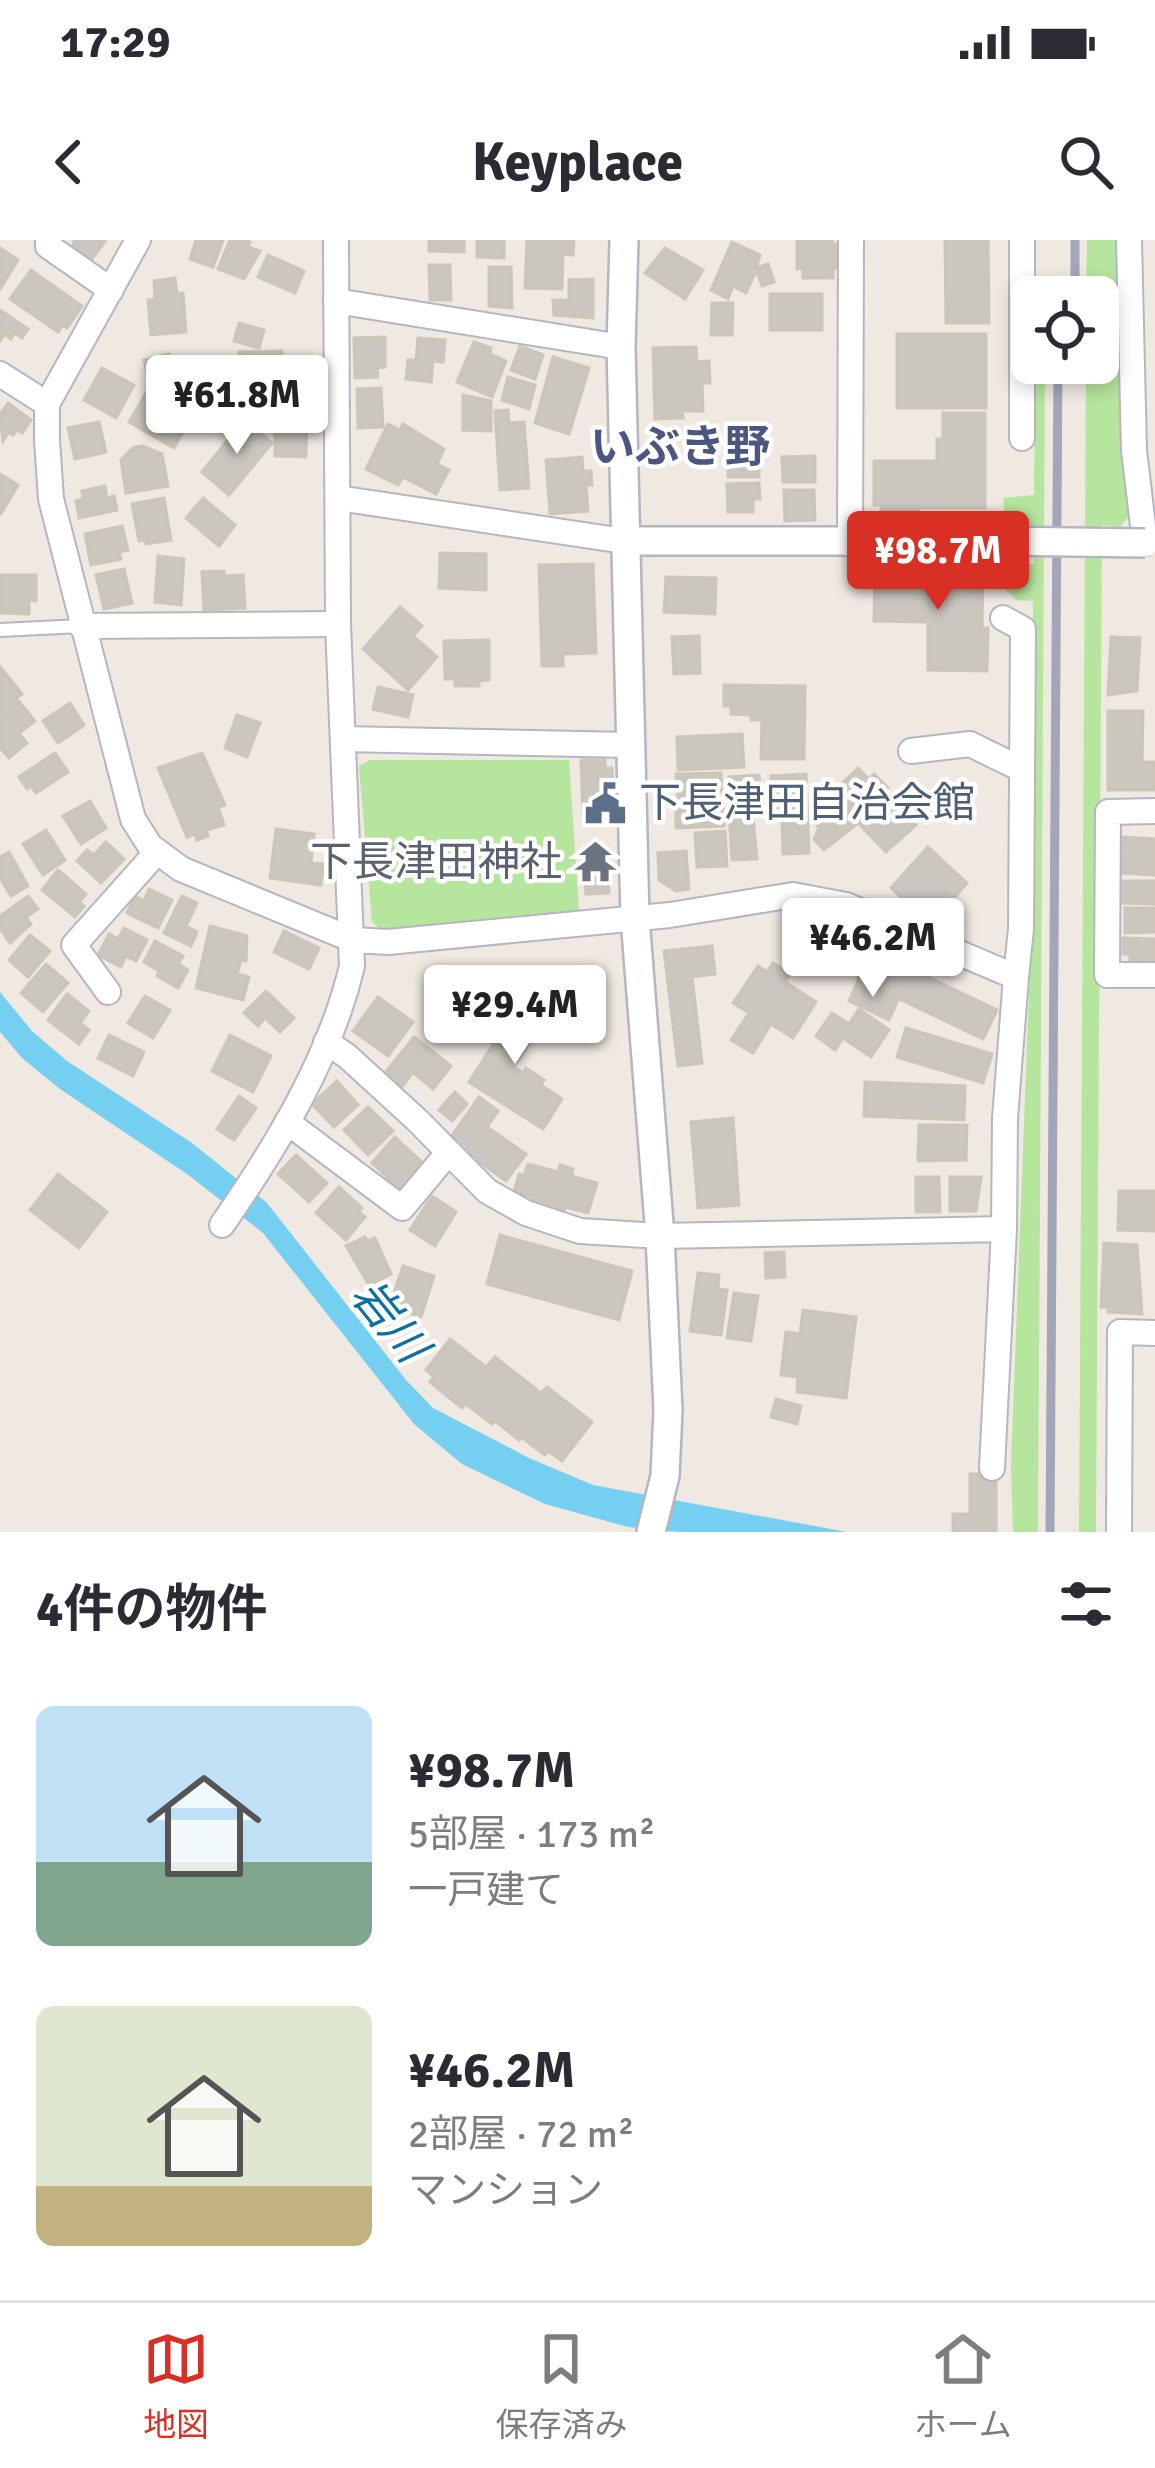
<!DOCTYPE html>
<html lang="ja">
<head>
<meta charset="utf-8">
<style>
	body { margin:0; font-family:Signika,"Noto Sans JP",sans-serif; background:#f2f2f3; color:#2b2b33; height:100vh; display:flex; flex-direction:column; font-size:45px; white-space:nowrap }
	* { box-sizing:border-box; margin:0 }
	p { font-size:39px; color:#7c7c81 }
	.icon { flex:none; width:66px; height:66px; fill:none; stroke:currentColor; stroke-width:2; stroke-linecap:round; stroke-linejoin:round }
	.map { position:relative; height:1292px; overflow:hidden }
	.details { display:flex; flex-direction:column; background:#fff; flex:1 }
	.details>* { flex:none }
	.fabs { position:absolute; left:1011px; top:36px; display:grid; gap:24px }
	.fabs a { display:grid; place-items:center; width:108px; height:108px; border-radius:18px; background:#fff; box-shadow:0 6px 18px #0003; font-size:60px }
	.price { position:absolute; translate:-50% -102px; padding:0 27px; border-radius:12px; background:#fff; color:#222; font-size:39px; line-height:78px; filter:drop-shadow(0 3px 6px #0008) }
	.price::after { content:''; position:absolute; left:50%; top:72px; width:36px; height:27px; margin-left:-18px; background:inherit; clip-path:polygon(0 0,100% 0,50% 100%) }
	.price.active { background:#d93025; color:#fff }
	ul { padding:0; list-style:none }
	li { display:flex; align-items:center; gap:36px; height:300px; padding:0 36px }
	li span { display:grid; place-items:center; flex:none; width:336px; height:240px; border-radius:18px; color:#555 }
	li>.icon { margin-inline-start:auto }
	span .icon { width:144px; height:144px; fill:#fffc; stroke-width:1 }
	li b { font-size:51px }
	h2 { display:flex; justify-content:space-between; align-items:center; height:144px; padding:0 36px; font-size:51px }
	.status { display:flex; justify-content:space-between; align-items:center; height:84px; padding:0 60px; background:#fff; direction:ltr }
	.status svg { height:33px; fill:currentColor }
	header { display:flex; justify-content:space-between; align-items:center; height:156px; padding:0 36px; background:#fff; font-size:54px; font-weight:800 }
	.tab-bar { display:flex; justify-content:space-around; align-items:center; height:168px; border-top:3px solid #e1e1e2; background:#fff; font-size:33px; color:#7c7c81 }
	.tab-bar a { display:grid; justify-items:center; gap:6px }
	.tab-bar .active { color:#d93025 }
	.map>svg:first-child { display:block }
	.green { fill:#b6e59e }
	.water { fill:#75cff0 }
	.building { fill:#cbc7bf; stroke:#cbc5ba; stroke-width:3 }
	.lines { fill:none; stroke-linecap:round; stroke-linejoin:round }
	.service-casing { stroke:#b4b7c1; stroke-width:16 }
	.minor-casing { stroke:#b4b7c1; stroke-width:28 }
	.tertiary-casing { stroke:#b4b7c1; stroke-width:32 }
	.service { stroke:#fff; stroke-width:12 }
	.minor { stroke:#fff; stroke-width:24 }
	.tertiary { stroke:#fff; stroke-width:27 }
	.rail { stroke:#a3a6b8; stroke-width:9 }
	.tertiary-bridge-casing { stroke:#b4b7c1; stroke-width:32; stroke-linecap:butt }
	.tertiary-bridge { stroke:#fff; stroke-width:27 }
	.labels { text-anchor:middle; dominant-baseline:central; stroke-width:9; stroke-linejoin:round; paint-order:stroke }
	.service-label { font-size:42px; fill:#4e5e75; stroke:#fff; text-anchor:start }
	.worship-label { font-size:42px; fill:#5b616d; stroke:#fff; text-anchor:end }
	.neighbourhood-label { font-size:45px; font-weight:bold; fill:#4d5680; stroke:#fff }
	.water-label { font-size:45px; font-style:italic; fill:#0d6fa3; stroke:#fff }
</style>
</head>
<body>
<div class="status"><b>17:29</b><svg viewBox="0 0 49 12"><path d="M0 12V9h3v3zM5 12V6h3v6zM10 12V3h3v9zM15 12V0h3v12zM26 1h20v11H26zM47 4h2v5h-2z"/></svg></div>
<header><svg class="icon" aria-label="back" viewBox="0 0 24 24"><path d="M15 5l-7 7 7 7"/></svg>Keyplace<svg class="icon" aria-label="search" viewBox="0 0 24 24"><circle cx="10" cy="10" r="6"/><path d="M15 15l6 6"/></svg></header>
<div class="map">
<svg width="1155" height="1292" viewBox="0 0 1155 1292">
	<rect width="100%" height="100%" fill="#efe9e1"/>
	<g class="green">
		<polygon points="1087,0 1121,0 1130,275 1120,287 1102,285 1096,1292 1079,1292 1086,123 1098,123 1098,57 1086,57"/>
		<polygon points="1035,123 1045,123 1038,1292 1013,1292 1011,1225 1029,751 1033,361 1016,360 1004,348 1004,322 1034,324 1034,285 1006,285 1003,258 1034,255"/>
		<polygon points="370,520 569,520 579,671 384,692 372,682 359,526"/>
	</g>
	<polygon class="water" points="0,752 32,791 67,821 192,903 267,963 406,1140 433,1168 529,1218 593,1245 847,1292 678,1292 628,1287 545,1264 462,1224 414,1184 263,993 187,934 60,849 22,818 0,792"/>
	<g class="building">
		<polygon points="74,0 106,0 91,20 73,6"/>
		<polygon points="196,0 223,0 213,27 190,19"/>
		<polygon points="230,0 245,0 250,2 248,7 260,11 244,39 218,29"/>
		<polygon points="429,0 464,0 464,12 429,11"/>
		<polygon points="477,0 504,0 504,18 477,17"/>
		<polygon points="527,0 574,0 573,15 563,14 562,49 525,48"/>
		<polygon points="797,0 832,0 832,4 838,4 838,28 833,28 833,38 803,38 803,28 797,29"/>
		<polygon points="945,0 988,0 989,83 946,83"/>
		<polygon points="732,2 760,15 756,28 768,24 774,42 762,46 758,34 754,35 746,53 733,46 728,59 711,50"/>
		<polygon points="0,8 18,20 0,49"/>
		<polygon points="665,8 703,30 685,59 645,33"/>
		<polygon points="268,15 304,31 295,53 258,37"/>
		<polygon points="429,25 450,25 451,60 430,60"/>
		<polygon points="489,27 511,27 512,68 489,66"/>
		<polygon points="31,30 82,66 67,88 63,85 58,92 10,59"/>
		<polygon points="175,38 177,54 183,53 186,92 151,95 148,60 155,59 154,41"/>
		<polygon points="593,39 593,78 554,75 553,60 569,60 569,40"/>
		<rect x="770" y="54" width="52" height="36"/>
		<polygon points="712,63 733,63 732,95 711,95"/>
		<polygon points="0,70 28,89 22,98 15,93 11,99 5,94 0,101"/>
		<polygon points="239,83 264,90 259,108 234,101"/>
		<rect x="897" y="94" width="89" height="74"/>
		<polygon points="385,97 385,127 377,128 378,137 355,138 354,98"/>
		<polygon points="418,98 445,100 443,122 433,121 431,142 406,139 408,120 416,120"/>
		<polygon points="474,102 491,108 490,114 506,121 492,157 457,142"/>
		<polygon points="520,106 543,115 535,139 511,130"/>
		<polygon points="696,107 697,122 709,121 710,143 702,143 703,171 682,171 683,178 655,179 653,108"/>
		<polygon points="282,111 283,150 260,151 261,146 248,146 247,136 240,136 239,112"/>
		<polygon points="169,114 171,122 180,120 183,133 200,128 202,138 212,136 218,155 200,160 198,153 187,156 185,146 167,150 163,134 149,138 144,120"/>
		<polygon points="553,117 589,128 569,194 535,183"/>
		<polygon points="102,128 134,145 116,178 84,160"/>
		<polygon points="508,137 535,145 529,169 502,160"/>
		<polygon points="149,148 193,173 174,208 129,182"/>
		<polygon points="381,148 383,187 358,188 357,149"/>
		<polygon points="463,155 491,161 491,191 463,190"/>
		<polygon points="8,163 31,180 22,193 17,190 13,195 9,192 3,201 0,174"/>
		<polygon points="275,165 307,166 306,217 275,216"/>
		<polygon points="508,170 509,183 524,182 529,248 500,250 495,171"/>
		<polygon points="943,173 985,173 985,268 918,268 918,273 881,272 881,265 874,265 874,221 937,221 937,199 943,199"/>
		<polygon points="244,180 272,203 229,255 202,232"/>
		<polygon points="99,182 106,212 75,219 68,188"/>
		<polygon points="388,184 400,190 403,184 444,209 437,224 449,230 436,254 403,237 398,245 366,229"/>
		<polygon points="143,206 162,214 168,246 126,253 121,220 134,207"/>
		<rect x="728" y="215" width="31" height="22"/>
		<polygon points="815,216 815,242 783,242 782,217"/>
		<polygon points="582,217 583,231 591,231 592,245 586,245 588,271 550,274 546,220"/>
		<polygon points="0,234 18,245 1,274 0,274"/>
		<polygon points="759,243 760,259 753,259 753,272 728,272 727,244"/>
		<polygon points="105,246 107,258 114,256 117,270 79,278 76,261 83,259 82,251"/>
		<polygon points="784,250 814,250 815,280 785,281"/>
		<polygon points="164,258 171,300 146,304 146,300 139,301 132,264"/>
		<polygon points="203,258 235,285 219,306 186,278"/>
		<polygon points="122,286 128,310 119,312 121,319 91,325 85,294"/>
		<polygon points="440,313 486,314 486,350 439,348"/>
		<polygon points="158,316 184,319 181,365 155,362"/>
		<polygon points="593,324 596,413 563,414 563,426 542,426 539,325"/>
		<polygon points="124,329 132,363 104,369 96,335"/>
		<polygon points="875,329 983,332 982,388 988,388 987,431 928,430 928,382 874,381"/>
		<polygon points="224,331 224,336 243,335 245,368 204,370 202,332"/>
		<polygon points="0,335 36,335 36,361 29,360 29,374 0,373"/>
		<polygon points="666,337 716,338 715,374 664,372"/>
		<polygon points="400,367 422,386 413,396 437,417 408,450 363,409"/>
		<polygon points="699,396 700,433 674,434 672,397"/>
		<polygon points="1111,397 1140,398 1137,451 1108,455"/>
		<polygon points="489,400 489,440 479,441 479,446 455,446 455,439 445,439 444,401"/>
		<polygon points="1,428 22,454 16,458 35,481 19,493 27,503 9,518 0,508"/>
		<polygon points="724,445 805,446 804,519 761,519 762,480 751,480 751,475 731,474 731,466 724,466"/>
		<polygon points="378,447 413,455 408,477 373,469"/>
		<polygon points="70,463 84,485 58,503 43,481"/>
		<polygon points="1108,471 1143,471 1142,522 1155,522 1155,550 1108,550"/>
		<polygon points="237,475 260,483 247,517 225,508"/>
		<polygon points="742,494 744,527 678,530 677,497"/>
		<polygon points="55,513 68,532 36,553 31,546 27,549 19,537"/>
		<polygon points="202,513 225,565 218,567 224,585 206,590 208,596 197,600 195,594 187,597 158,528"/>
		<polygon points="581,520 605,520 605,528 612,528 614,574 583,575"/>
		<polygon points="858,528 869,539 874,534 888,548 885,552 916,585 886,612 858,583 824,610 814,599 819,588 815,583 828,571 821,564"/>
		<polygon points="721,533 722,559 678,560 676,534"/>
		<polygon points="806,534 809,613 783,614 782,577 772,577 771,536"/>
		<polygon points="759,535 760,547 765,547 766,576 755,577 755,564 730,565 729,537"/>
		<polygon points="90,561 106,588 81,604 63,576"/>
		<polygon points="723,562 724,586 676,588 676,563"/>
		<polygon points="752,568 757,619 732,620 729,570"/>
		<polygon points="276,589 314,594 311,623 324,624 321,645 270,638"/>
		<polygon points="46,590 65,620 43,635 23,604"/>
		<polygon points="725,591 727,626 697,627 695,593"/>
		<polygon points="1121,597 1155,599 1155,635 1119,633"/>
		<polygon points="106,602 124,619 101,643 77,621 87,610 94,615"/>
		<polygon points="928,607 967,643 931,684 891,648"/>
		<polygon points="607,611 608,633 586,635 583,612"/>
		<polygon points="686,611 689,649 676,651 659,640 658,613"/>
		<polygon points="9,612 28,646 11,656 0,638 0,617"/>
		<polygon points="58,630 86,654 79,662 84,666 75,677 42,650"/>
		<polygon points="608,636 609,653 586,654 585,638"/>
		<polygon points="1123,641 1155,641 1155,664 1122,663"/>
		<polygon points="149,649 172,660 158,688 127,673 135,656 144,661"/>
		<polygon points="28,656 38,669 26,677 31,684 10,703 0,688 0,676"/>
		<polygon points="182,656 197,663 186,686 197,692 191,706 164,693"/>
		<polygon points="1125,668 1155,668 1155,692 1125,693"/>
		<polygon points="210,686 247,696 246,721 241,720 237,734 249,737 243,760 196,748"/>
		<polygon points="124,688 147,700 136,721 126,716 121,727 98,715 109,694 118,699"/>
		<polygon points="284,691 319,708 309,729 274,712"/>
		<polygon points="30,695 50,711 28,737 9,720"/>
		<polygon points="1123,698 1155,699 1155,722 1130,722 1130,714 1123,714"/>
		<polygon points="155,701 183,716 178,724 188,730 178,748 157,736 159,731 144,722"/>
		<polygon points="712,706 715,734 692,737 702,823 678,826 664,711"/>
		<polygon points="872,710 997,770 983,799 858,739"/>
		<polygon points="773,723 790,734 785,742 816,762 793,798 771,784 753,813 731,800 749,773 733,763 758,726 767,732"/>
		<polygon points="46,724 68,743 43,772 21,753"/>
		<polygon points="858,741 898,760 889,780 849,761"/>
		<polygon points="266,751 294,778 280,792 265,778 258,786 244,773"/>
		<polygon points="512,751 535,766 523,785 536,793 514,827 523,833 526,828 544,840 541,845 562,859 543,889 469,842 503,789 492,783"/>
		<polygon points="67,754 89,771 80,783 89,790 79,804 48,780"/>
		<polygon points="145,756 170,770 153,798 128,783"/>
		<polygon points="378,757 413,782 388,816 353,791"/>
		<polygon points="859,769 889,790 871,817 843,798 835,810 816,796 832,773 849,784"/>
		<polygon points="906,788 992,814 983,843 897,817"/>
		<polygon points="109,795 144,812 133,836 98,818"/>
		<polygon points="230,795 271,816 253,852 212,831"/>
		<polygon points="414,797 451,826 433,849 413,832 401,848 385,833"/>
		<polygon points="337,841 358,865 334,887 312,864"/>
		<polygon points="865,842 965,846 964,880 864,876"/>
		<polygon points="455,852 467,864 452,881 439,870"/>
		<polygon points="239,856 256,868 234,900 217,889"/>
		<polygon points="479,857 498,871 487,887 526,914 506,941 464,911 467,907 451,897"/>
		<polygon points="368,867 393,891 368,915 344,890"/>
		<polygon points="733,878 739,965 698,968 691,882"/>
		<polygon points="919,885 967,885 966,920 918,921"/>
		<polygon points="395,897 425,925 401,950 372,923"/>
		<polygon points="296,915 327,943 309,962 278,934"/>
		<polygon points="528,924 558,932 560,925 573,929 571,936 597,943 588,973 566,967 564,972 530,962 532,957 514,952 519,934 524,935"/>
		<polygon points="58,934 107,972 79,1008 30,970"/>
		<polygon points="916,937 939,937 940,972 916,972"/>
		<polygon points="950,937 981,937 976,971 950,971"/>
		<polygon points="339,947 362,968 358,971 365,977 346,1000 316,973"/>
		<polygon points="1119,951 1155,951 1155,991 1118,990"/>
		<polygon points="432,956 456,972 435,1006 410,990"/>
		<polygon points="500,995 632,1031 619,1080 487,1044"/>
		<polygon points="365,997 367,1001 375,998 391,1034 369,1045 346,1006"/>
		<polygon points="1104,1003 1137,1005 1142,1074 1108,1072 1108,1067 1101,1067"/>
		<polygon points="784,1012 785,1037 766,1038 765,1013"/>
		<polygon points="403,1026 434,1036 421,1077 400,1070 402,1063 392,1059"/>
		<polygon points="698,1033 719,1035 718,1049 727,1050 721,1095 690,1091"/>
		<polygon points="734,1053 758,1056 751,1101 727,1098"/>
		<polygon points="803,1070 856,1077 846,1158 797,1152 798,1137 781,1135 786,1092 800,1094"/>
		<polygon points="450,1099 486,1127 495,1117 541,1153 547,1147 592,1182 562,1221 548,1211 545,1215 521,1197 519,1200 495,1181 492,1184 466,1164 462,1168 430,1142 434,1137 426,1130"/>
		<polygon points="776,1159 801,1166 797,1184 771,1177"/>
		<polygon points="970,1234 996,1234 996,1292 953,1292 953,1274 970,1274"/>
	</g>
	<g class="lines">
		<defs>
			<polyline id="service" points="0,390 81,386"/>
			<g id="minor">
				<polyline points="48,0 48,6 111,50"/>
				<polyline points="138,0 47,164 47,200 51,259 133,579 150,606 181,629 353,700 388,702 670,675 793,655 846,665 1016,737 1005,878 1004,989"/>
				<polyline points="1129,0 1134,210 1145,303"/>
				<polyline points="336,61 621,107"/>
				<polyline points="0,134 47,164"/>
				<polyline points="1022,198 1022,0"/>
				<polyline points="338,258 624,301"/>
				<polyline points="850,304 851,0"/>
				<polyline points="1003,378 1023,389 1021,689 1016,737"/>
				<polyline points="81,386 338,384"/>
				<polyline points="343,499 630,505"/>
				<polyline points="911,511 970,504 1021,529"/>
				<polyline points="1155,571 1108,572 1107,735 1155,735"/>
				<polyline points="108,752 74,705 157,612"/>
				<polyline points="326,802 347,816 417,880 487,951 526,973 580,991 660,996 1004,989 992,1228"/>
				<polyline points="287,882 402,968 448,913"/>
				<path d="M222 985C276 907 330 819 352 726L338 384 336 0"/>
				<polyline points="1119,1292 1120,1092 1155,1093"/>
			</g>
			<g id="tertiary">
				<polyline points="624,0 621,107 635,678 660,996 668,1170 665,1236 651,1292"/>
				<polyline points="624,301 998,301"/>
			</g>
		</defs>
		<use href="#service" class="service-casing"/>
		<use href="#minor" class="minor-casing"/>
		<use href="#tertiary" class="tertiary-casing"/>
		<use href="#service" class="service"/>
		<use href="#minor" class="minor"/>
		<use href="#tertiary" class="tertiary"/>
		<g class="rail">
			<polyline points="1075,57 1075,0"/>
			<polyline points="1050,1292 1058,123"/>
		</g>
		<defs>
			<polyline id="tertiary-bridge" points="998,301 1145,303"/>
		</defs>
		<use href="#tertiary-bridge" class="tertiary-bridge-casing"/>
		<use href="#tertiary-bridge" class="tertiary-bridge"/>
	</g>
	<defs>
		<symbol id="civic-bare" viewBox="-9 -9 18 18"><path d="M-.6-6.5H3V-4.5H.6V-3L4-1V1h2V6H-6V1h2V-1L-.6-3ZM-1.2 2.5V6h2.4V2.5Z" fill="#5c6f8a" stroke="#fff" stroke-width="2.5" paint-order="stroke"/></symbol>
		<symbol id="temple-bare" viewBox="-9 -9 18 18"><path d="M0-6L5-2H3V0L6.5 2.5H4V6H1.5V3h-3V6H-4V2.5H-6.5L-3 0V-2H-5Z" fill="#6b7280" stroke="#fff" stroke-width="2.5" paint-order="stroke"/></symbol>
	</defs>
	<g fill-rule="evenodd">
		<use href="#civic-bare" x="576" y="534" width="59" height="59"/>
		<use href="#temple-bare" x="566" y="592" width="59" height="59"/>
	</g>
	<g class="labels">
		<g class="service-label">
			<text x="639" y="563">下長津田自治会館</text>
		</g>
		<g class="worship-label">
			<text x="562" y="622">下長津田神社</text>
		</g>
		<g class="neighbourhood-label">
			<text x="680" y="207">いぶき野</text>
		</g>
		<g class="water-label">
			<text transform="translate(389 1081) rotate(51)">岩川</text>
		</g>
	</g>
</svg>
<div class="fabs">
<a><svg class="icon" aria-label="locate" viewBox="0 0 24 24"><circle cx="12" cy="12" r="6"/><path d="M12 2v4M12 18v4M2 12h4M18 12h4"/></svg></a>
</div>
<b class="price" style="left:237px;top:217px">¥61.8M</b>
<b class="price active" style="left:938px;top:373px">¥98.7M</b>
<b class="price" style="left:873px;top:760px">¥46.2M</b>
<b class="price" style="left:515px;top:827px">¥29.4M</b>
</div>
<section class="details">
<h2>4件の物件<svg class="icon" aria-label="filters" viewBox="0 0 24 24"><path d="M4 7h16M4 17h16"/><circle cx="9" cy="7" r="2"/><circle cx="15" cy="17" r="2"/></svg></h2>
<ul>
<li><span style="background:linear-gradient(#bfe0f5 65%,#7fa58c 0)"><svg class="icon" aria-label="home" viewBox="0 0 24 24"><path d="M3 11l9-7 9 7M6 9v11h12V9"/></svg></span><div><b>¥98.7M</b><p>5部屋 · 173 m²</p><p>一戸建て</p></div></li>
<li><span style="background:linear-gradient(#dfe7d0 75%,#c2b280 0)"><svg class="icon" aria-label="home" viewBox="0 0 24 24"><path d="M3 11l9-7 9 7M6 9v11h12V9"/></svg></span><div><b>¥46.2M</b><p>2部屋 · 72 m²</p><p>マンション</p></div></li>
</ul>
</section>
<nav class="tab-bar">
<a class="active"><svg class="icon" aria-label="map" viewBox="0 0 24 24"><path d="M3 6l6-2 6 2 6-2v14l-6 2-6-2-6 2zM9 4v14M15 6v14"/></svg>地図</a>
<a><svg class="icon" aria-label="saved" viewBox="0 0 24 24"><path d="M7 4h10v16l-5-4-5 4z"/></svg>保存済み</a>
<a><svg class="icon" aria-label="home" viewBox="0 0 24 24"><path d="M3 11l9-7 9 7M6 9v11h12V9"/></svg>ホーム</a>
</nav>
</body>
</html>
